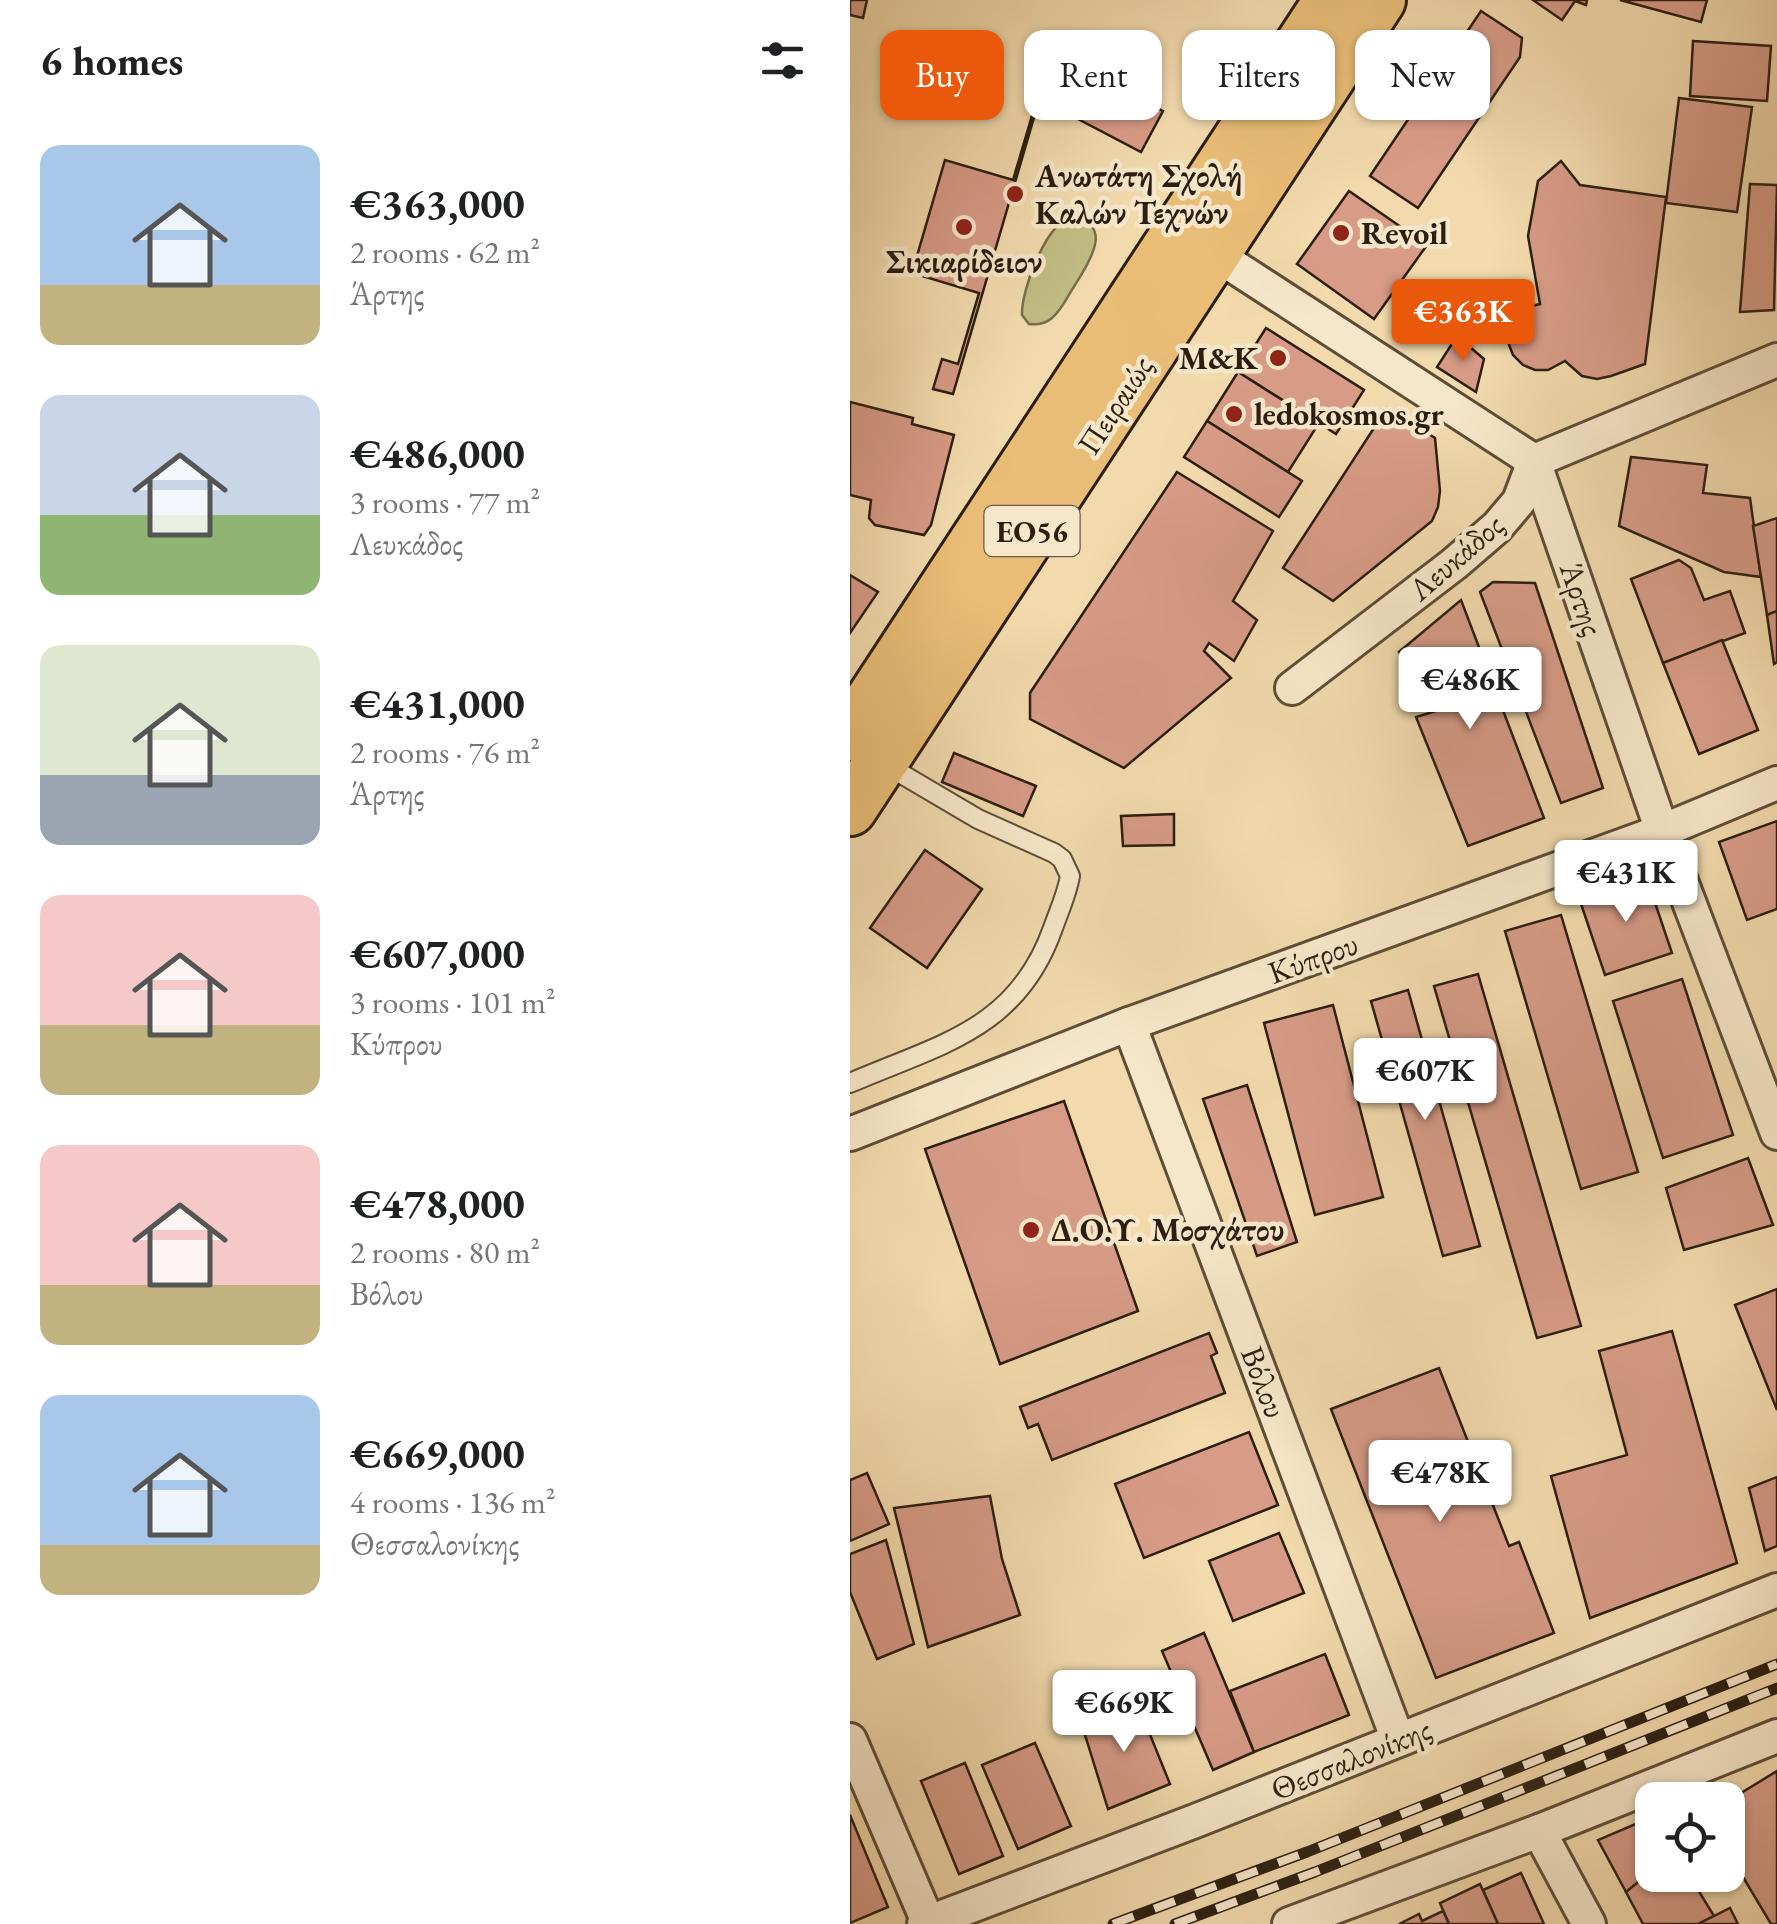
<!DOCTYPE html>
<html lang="en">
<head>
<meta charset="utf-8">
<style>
	body { margin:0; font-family:"EB Garamond",serif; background:#f6f6f6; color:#202124; height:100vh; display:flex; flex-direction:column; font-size:38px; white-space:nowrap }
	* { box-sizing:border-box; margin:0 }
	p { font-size:32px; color:#757577 }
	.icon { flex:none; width:55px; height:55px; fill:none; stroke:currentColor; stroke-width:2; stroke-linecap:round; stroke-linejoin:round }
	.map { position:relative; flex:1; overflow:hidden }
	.details { display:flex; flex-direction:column; background:#fff; width:850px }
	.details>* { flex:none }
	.banner { position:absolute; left:30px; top:30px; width:745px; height:90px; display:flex; gap:20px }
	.buttons { position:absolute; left:785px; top:1782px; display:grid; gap:20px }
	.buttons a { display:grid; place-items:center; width:110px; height:110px; border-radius:20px; background:#fff; box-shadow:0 2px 8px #0004; font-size:50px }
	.price { position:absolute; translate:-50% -85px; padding:0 22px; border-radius:10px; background:#fff; color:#222; font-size:32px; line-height:65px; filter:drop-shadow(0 2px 5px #0008) }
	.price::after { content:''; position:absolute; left:50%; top:60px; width:30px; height:22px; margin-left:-15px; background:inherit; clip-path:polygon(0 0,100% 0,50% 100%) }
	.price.active { background:#ea580c; color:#fff }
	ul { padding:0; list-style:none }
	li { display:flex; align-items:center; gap:30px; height:250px; padding:0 40px }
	li span { display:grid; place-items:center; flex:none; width:280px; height:200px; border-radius:20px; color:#555 }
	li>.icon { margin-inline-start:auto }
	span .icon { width:120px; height:120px; fill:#fffc; stroke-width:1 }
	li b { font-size:42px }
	h2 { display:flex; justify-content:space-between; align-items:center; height:120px; padding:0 40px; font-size:42px }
	.pill { padding:0 35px; border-radius:20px; background:#fff; box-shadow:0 2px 8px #0004; font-size:35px; line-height:90px }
	.pill.active { background:#ea580c; color:#fff }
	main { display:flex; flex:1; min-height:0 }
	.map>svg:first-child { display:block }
	.green { fill:#c2bd84; stroke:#776e4a; stroke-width:2.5 }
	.building { fill:#d79b87; stroke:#2c1e10; stroke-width:2.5 }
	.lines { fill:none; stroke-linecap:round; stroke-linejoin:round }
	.lane-casing { stroke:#5e4d37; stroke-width:22 }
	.street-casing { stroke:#5e4d37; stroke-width:38 }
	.primary-casing { stroke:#2c1e10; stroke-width:58 }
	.lane { stroke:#f7e7ca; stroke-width:18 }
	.street { stroke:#f7e7ca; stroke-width:32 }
	.primary { stroke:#e9bd76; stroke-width:52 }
	.rail-casing { stroke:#2c1e10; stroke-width:11 }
	.rail { stroke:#f7e7ca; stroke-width:8; stroke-dasharray:22; stroke-linecap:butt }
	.poi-dot { fill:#8f2418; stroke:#f7e7ca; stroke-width:4 }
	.labels { text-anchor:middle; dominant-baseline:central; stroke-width:9; stroke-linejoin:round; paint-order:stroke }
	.shield { fill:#f7e7ca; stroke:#695a48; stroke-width:2.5 }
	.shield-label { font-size:30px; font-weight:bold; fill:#2c1e10 }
	.poi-label { font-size:32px; font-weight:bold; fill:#2c1e10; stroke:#f7e7ca; text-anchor:start }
	.street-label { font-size:32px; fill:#2c1e10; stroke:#f7e7ca }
</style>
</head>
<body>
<main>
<section class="details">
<h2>6 homes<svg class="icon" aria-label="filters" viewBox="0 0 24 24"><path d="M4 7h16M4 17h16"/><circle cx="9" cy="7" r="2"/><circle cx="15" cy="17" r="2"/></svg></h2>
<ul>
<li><span style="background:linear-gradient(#a9c7e8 70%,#c2b280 0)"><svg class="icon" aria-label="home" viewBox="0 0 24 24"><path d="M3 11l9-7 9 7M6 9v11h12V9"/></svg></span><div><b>€363,000</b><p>2 rooms · 62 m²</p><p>Άρτης</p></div></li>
<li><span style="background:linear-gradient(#c9d6e8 60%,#8fb573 0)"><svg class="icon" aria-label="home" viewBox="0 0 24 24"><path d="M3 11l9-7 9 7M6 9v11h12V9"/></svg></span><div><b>€486,000</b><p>3 rooms · 77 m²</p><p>Λευκάδος</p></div></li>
<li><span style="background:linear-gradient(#dfe7d0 65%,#9aa5b1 0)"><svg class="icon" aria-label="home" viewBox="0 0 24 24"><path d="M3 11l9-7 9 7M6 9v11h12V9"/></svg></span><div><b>€431,000</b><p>2 rooms · 76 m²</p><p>Άρτης</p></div></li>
<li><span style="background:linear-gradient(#f6c9c9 65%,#c2b280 0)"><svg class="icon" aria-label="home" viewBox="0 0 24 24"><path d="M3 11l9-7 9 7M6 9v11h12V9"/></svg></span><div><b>€607,000</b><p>3 rooms · 101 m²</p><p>Κύπρου</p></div></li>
<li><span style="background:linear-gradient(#f6c9c9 70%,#c2b280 0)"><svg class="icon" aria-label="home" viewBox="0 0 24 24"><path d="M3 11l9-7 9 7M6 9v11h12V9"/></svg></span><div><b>€478,000</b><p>2 rooms · 80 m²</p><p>Βόλου</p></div></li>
<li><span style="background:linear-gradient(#a9c7e8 75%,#c2b280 0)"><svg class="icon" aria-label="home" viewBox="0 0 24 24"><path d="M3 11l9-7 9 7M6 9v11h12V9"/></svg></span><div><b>€669,000</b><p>4 rooms · 136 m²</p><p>Θεσσαλονίκης</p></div></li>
</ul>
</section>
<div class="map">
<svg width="927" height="1924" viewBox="0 0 927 1924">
	<rect width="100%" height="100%" fill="#f2daad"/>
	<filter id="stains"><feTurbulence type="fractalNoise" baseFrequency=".002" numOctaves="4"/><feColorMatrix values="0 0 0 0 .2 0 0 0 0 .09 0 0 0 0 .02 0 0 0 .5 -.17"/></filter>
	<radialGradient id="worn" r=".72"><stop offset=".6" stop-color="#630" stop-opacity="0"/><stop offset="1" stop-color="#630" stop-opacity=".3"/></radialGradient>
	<path class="green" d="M218 219C267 220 239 263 225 285 218 295 212 310 202 318 195 324 187 325 179 324L172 315C171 291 195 227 218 219Z"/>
	<g class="building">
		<polygon points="0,0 17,0 13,18 0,15"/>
		<polygon points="683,0 737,0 736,5 725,1 712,20"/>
		<polygon points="770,0 857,0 851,22"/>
		<polygon points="631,11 672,38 670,57 568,208 520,176"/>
		<polygon points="188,33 207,39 103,394 83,389 92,359 108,364 129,293 62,273 95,160 163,180 196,68 179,63"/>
		<polygon points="843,41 921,46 917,101 840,96"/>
		<polygon points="255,68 304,95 299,104 313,111 291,152 228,119"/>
		<polygon points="829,98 902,107 887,212 816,203"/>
		<polygon points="711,161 730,185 816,197 795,364 761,376 747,379 732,376 715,361 698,370 685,370 673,365 663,355 658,342 659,329 664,317 674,308 690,304 678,236 688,181"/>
		<polygon points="900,184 927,185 924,310 890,312"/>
		<polygon points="499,191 577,245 524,319 447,264"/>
		<polygon points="416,328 514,390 486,434 388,372"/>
		<polygon points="607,336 634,359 626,392 587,367"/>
		<polygon points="388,372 469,423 438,472 357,421"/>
		<polygon points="0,402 63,418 62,424 104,435 81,525 74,535 25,525 19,518 21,500 0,495"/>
		<polygon points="537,408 585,438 590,491 588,507 582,521 483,601 433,568"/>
		<polygon points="357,421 452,481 429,517 334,457"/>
		<polygon points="781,457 857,465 853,493 900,498 911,577 874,572 769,526"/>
		<polygon points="327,472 423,531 383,601 407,620 384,661 359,643 354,651 381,678 274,768 180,719 180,693"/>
		<polygon points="927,518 927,611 917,615 903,526"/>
		<polygon points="829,560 841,568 854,600 880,591 895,633 813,663 781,579"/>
		<polygon points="0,575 28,592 0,633"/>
		<polygon points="643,582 685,583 753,788 711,803 630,592"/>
		<polygon points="611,600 694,818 618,846 566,717 586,711 575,683 549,652"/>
		<polygon points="927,611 927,662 924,664 917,615"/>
		<polygon points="872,640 908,730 849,754 813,663"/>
		<polygon points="104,753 186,786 173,816 92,782"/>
		<polygon points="324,814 324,845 273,846 271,816"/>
		<polygon points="927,821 927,909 897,920 869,842"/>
		<polygon points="75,850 132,889 77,968 20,928"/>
		<polygon points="796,876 822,953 755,975 729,898"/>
		<polygon points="711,915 788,1172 731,1189 655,931"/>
		<polygon points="628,974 731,1326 687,1338 584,986"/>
		<polygon points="832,979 883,1135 813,1158 763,1001"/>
		<polygon points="558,990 630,1246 593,1256 521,1001"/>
		<polygon points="483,1005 533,1197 465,1215 414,1023"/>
		<polygon points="397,1085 447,1242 407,1256 353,1099"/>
		<polygon points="214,1101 288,1311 150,1364 75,1149"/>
		<polygon points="898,1158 923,1225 834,1250 816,1188"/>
		<polygon points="927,1289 927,1410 885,1305"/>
		<polygon points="822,1331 887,1563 740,1618 701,1476 777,1455 749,1351"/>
		<polygon points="359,1333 367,1353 361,1356 375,1393 202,1460 188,1424 178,1428 170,1407"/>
		<polygon points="589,1368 659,1546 669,1542 704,1633 586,1678 481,1409"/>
		<polygon points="399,1432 428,1505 294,1558 265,1484"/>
		<polygon points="17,1473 39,1524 0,1541 0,1480"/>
		<polygon points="927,1477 927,1546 915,1551 899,1488"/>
		<polygon points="140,1496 152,1559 170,1615 78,1647 44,1508"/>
		<polygon points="429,1533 454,1593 383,1621 359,1561"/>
		<polygon points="36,1540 64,1644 27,1659 0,1592 0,1554"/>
		<polygon points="354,1633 404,1752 363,1770 312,1651"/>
		<polygon points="475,1654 499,1715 404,1752 380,1691"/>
		<polygon points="253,1689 261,1710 231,1722 223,1701"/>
		<polygon points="286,1700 320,1784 258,1809 231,1722"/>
		<polygon points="185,1743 221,1826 168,1849 132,1765"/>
		<polygon points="115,1763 153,1856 109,1874 71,1781"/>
		<polygon points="927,1771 927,1924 921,1924 878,1852 878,1801"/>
		<polygon points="0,1815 38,1907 0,1923"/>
		<polygon points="802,1817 802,1873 776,1892 748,1840"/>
		<polygon points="671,1873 694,1924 648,1924 633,1890"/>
		<polygon points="799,1873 839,1875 864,1916 848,1924 793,1924 776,1892"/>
		<polygon points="630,1884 648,1924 599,1924 590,1903"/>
		<polygon points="880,1908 888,1924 848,1924"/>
		<polygon points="593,1911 599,1924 549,1924 569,1914 572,1921"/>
	</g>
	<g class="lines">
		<defs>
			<path id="lane" d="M0 1083C90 1044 167 1030 203 928 209 911 217 894 220 876L212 859 204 853 128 819 33 763"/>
			<g id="street">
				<polyline points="348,243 684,461 812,831 927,1133"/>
				<polyline points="442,688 604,564 647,527 669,501 684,461 927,360"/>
				<polyline points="279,1024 548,1740"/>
				<polyline points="0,1134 279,1024 812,831 927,783"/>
				<polyline points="0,1740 78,1922"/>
				<polyline points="689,1831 739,1924"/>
				<polyline points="74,1924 345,1821 927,1590"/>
				<polyline points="439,1924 689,1831 927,1736"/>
			</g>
			<g id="primary">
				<polyline points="0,734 481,0"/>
				<polyline points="0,809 529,0"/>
			</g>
		</defs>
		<use href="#lane" class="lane-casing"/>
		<use href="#street" class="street-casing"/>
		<use href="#primary" class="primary-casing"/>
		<use href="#lane" class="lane"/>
		<use href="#street" class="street"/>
		<use href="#primary" class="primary"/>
		<defs>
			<g id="rail">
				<polyline points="263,1924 457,1852 927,1664"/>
				<polyline points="325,1924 465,1872 927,1688"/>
			</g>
		</defs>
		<use href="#rail" class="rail-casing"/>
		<use href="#rail" class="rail"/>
	</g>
	<g class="poi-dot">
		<circle cx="165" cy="194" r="10"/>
		<circle cx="114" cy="227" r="10"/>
		<circle cx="491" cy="233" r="10"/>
		<circle cx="428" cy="358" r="10"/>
		<circle cx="384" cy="414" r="10"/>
		<circle cx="181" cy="1230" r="10"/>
	</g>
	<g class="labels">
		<rect class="shield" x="134.5" y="506" width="95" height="50" rx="8"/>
		<g class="shield-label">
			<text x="182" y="531">ΕΟ56</text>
		</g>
		<g class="poi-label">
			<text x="185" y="176">Ανωτάτη Σχολή<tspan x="185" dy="37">Καλών Τεχνών</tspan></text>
			<text x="511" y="233">Revoil</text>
			<text x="114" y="262" text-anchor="middle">Σικιαρίδειον</text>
			<text x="408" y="358" text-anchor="end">M&amp;K</text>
			<text x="404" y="414">ledokosmos.gr</text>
			<text x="201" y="1230">Δ.Ο.Υ. Μοσχάτου</text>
		</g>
		<g class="street-label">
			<text transform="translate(265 405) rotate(-57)">Πειραιώς</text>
			<text transform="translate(606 557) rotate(-41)">Λευκάδος</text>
			<text transform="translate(732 599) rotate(71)">Άρτης</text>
			<text transform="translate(463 958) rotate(-20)">Κύπρου</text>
			<text transform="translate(414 1382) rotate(69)">Βόλου</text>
			<text transform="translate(501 1759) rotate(-22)">Θεσσαλονίκης</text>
		</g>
	</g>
	<rect width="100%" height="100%" filter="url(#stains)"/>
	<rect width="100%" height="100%" fill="url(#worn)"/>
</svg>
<div class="buttons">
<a><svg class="icon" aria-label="locate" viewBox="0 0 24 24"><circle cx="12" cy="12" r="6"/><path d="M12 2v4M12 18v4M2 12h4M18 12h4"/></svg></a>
</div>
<b class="price active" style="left:613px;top:364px">€363K</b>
<b class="price" style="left:620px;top:732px">€486K</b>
<b class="price" style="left:776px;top:925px">€431K</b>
<b class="price" style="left:575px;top:1123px">€607K</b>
<b class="price" style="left:590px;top:1525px">€478K</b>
<b class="price" style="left:274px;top:1755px">€669K</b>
<div class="banner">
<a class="pill active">Buy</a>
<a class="pill">Rent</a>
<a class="pill">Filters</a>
<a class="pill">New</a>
</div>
</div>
</main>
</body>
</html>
